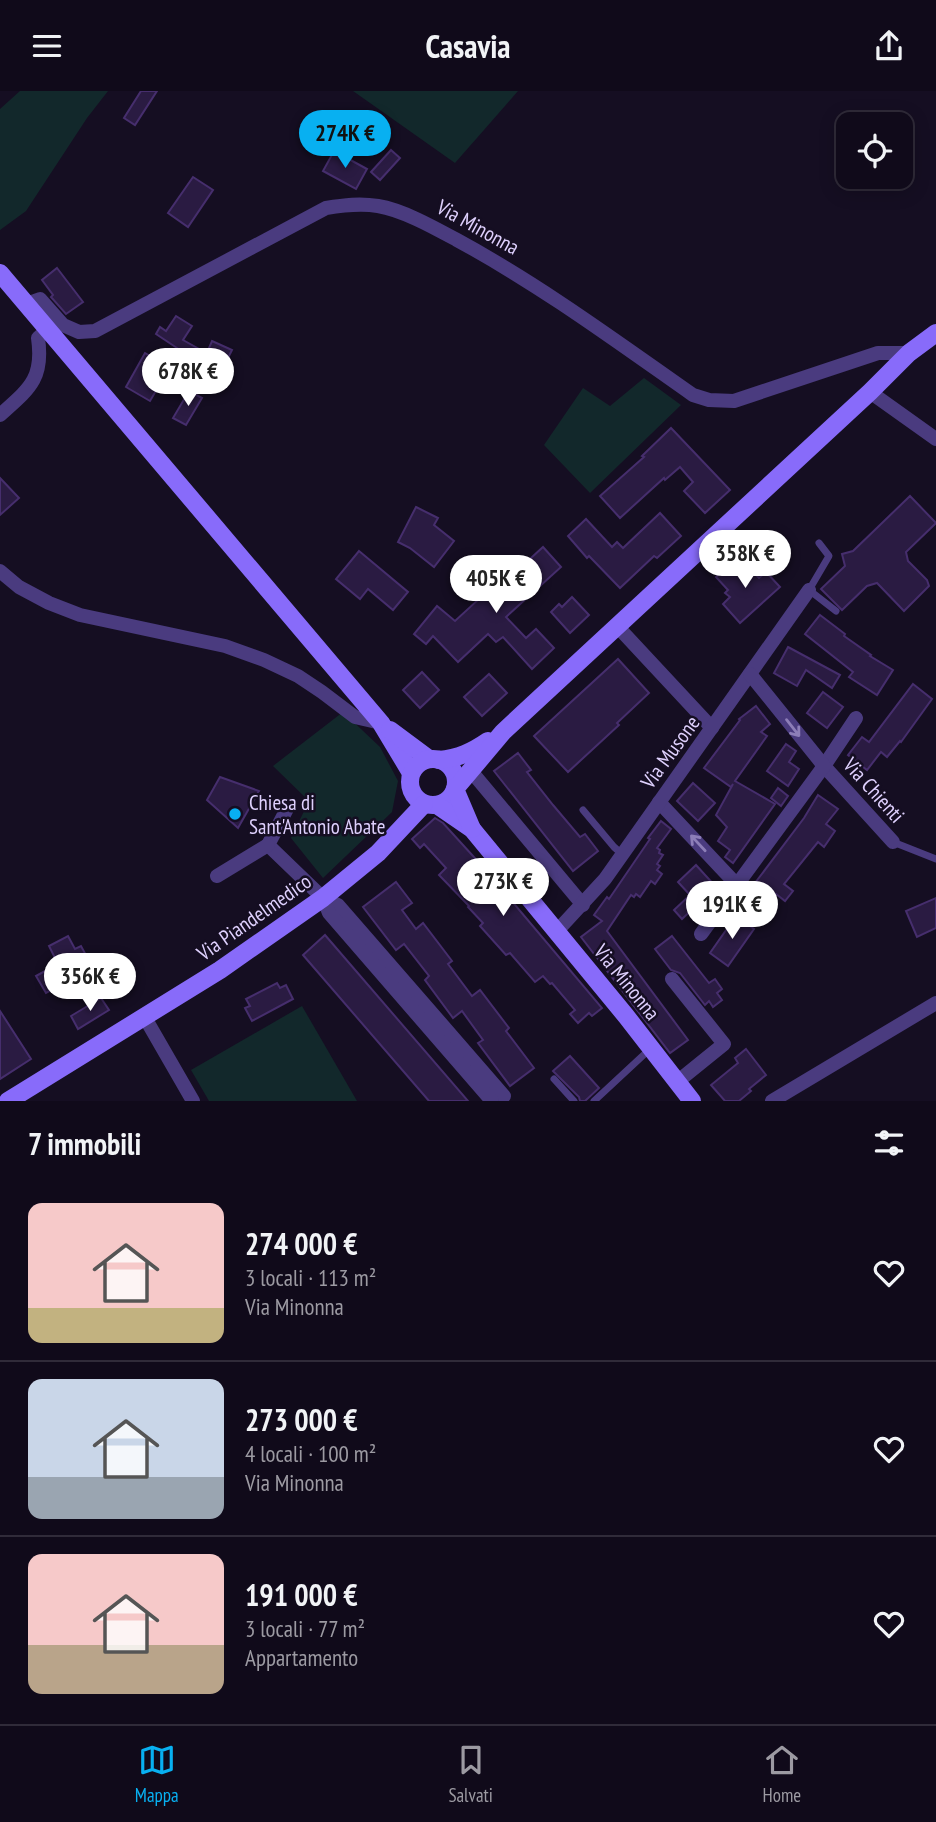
<!DOCTYPE html>
<html lang="it">
<head>
<meta charset="utf-8">
<style>
	body { margin:0; font-family:"PT Sans Narrow",sans-serif; background:#1e1827; color:#f1f3f6; height:100vh; display:flex; flex-direction:column; font-size:26px; white-space:nowrap }
	* { box-sizing:border-box; margin:0 }
	p { font-size:23px; color:#9c9aa2 }
	.icon { flex:none; width:38px; height:38px; fill:none; stroke:currentColor; stroke-width:2; stroke-linecap:round; stroke-linejoin:round }
	.map { position:relative; height:1010px; overflow:hidden }
	.panel { display:flex; flex-direction:column; background:#100a1a; flex:1 }
	.panel>* { flex:none }
	.buttons { position:absolute; left:836px; top:21px; display:grid; gap:14px }
	.buttons a { display:grid; place-items:center; width:77px; height:77px; border-radius:14px; background:#100a1a; box-shadow:0 4px 18px #0003,0 0 0 2px #302b39; font-size:35px }
	.price { position:absolute; translate:-50% -60px; padding:0 16px; border-radius:24px; background:#fff; color:#222; font-size:23px; line-height:46px; filter:drop-shadow(0 2px 4px #0008) }
	.price::after { content:''; position:absolute; left:50%; top:42px; width:21px; height:16px; margin-left:-10px; background:inherit; clip-path:polygon(0 0,100% 0,50% 100%) }
	.price.selected { background:#08b0f1; color:#111 }
	ul { padding:0; list-style:none }
	li { display:flex; align-items:center; gap:21px; height:175px; padding:0 28px }
	li+li { border-top:2px solid #302b39 }
	li span { display:grid; place-items:center; flex:none; width:196px; height:140px; border-radius:14px; color:#555 }
	li>.icon { margin-inline-start:auto }
	span .icon { width:84px; height:84px; fill:#fffc; stroke-width:1 }
	li b { font-size:30px }
	h2 { display:flex; justify-content:space-between; align-items:center; height:84px; padding:0 28px; font-size:30px }
	header { display:flex; justify-content:space-between; align-items:center; height:91px; padding:0 28px; background:#100a1a; font-size:32px; font-weight:800 }
	.dock { display:flex; justify-content:space-around; align-items:center; height:98px; border-top:2px solid #302b39; background:#100a1a; font-size:19px; color:#9c9aa2 }
	.dock a { display:grid; justify-items:center; gap:4px }
	.dock .selected { color:#08b0f1 }
	.map>svg:first-child { display:block }
	.green { fill:#12282b }
	.building { fill:#2a1b42; stroke:#462e6d; stroke-width:2 }
	.lines { fill:none; stroke-linecap:round; stroke-linejoin:round }
	.service { stroke:#4a3b7f; stroke-width:7 }
	.minor { stroke:#4a3b7f; stroke-width:14 }
	.secondary { stroke:#886bfa; stroke-width:18 }
	.oneway { stroke:#8d7eb8 }
	.poi-dot { fill:#08b0f1; stroke:#150e22; stroke-width:2.5 }
	.labels { text-anchor:middle; dominant-baseline:central; stroke-width:5; stroke-linejoin:round; paint-order:stroke }
	.street-label { font-size:21px; fill:#ded0fd; stroke:#150e22 }
	.poi-label { font-size:21px; fill:#ded0fd; stroke:#150e22; text-anchor:start }
</style>
</head>
<body>
<header><svg class="icon" aria-label="menu" viewBox="0 0 24 24"><path d="M4 6h16M4 12h16M4 18h16"/></svg>Casavia<svg class="icon" aria-label="share" viewBox="0 0 24 24"><path d="M12 15V3M7 8l5-5 5 5M5 13v7h14v-7"/></svg></header>
<div class="map">
<svg width="936" height="1010" viewBox="0 0 936 1010">
	<rect width="100%" height="100%" fill="#150e22"/>
	<g class="green">
		<polygon points="20,0 108,0 87,27 26,120 0,139 0,18"/>
		<polygon points="353,0 518,0 455,72"/>
		<polygon points="644,287 681,314 590,402 544,354 583,297 610,315"/>
		<polygon points="343,621 380,656 398,690 392,721 323,787 291,747 309,710 273,675"/>
		<polygon points="302,915 357,1010 209,1010 191,979"/>
	</g>
	<g class="building">
		<polygon points="141,0 157,0 135,34 124,27"/>
		<polygon points="391,59 400,67 380,89 371,81"/>
		<polygon points="334,60 367,78 356,98 323,80"/>
		<polygon points="193,86 213,99 188,136 168,122"/>
		<polygon points="57,177 83,211 66,223 51,206 53,204 42,189"/>
		<polygon points="176,225 192,235 183,249 206,262 194,284 176,274 183,261 156,243 160,236 166,240"/>
		<polygon points="212,250 232,259 225,273 206,264"/>
		<polygon points="145,262 170,276 150,310 126,296"/>
		<polygon points="189,300 202,307 186,334 173,327"/>
		<polygon points="671,337 730,399 705,422 684,400 693,391 680,376 665,389 664,387 620,427 600,405 644,366 642,365"/>
		<polygon points="0,387 19,407 0,424"/>
		<polygon points="910,405 936,432 906,461 908,470 927,489 929,495 904,520 877,492 867,495 842,519 821,498 845,475 842,463 853,460"/>
		<polygon points="416,416 438,427 434,434 454,450 434,476 410,457 398,451"/>
		<polygon points="660,422 681,445 657,467 654,465 620,497 589,465 587,467 568,445 586,428 612,456 617,451 623,457"/>
		<polygon points="543,456 561,476 506,526 526,547 536,538 554,557 532,578 503,546 496,551 488,543 458,571 433,545 426,553 414,543 437,515 455,530 516,474 519,478"/>
		<polygon points="359,460 408,501 393,519 368,498 360,508 336,488"/>
		<polygon points="736,467 752,485 755,483 759,487 766,481 780,496 740,532 723,513 730,506 725,502 728,499 716,486"/>
		<polygon points="572,506 589,524 570,542 551,521 559,513 562,516"/>
		<polygon points="820,524 845,543 844,545 871,564 870,565 893,579 877,604 849,586 853,581 805,543"/>
		<polygon points="788,556 840,584 832,597 806,579 797,595 774,582"/>
		<polygon points="618,568 649,602 617,632 619,634 568,681 534,645"/>
		<polygon points="422,581 439,599 420,617 403,599"/>
		<polygon points="489,583 507,602 482,625 464,606"/>
		<polygon points="913,593 932,608 901,651 900,650 887,666 881,661 867,679 848,664 862,646 869,651"/>
		<polygon points="823,601 843,616 827,637 807,622"/>
		<polygon points="756,615 770,633 761,641 767,645 735,690 775,713 733,772 725,766 730,759 718,750 727,736 716,724 733,693 731,696 704,677 740,629 739,628"/>
		<polygon points="786,653 796,660 789,671 799,678 788,695 767,680"/>
		<polygon points="518,662 531,679 527,681 553,714 580,746 585,743 598,760 573,780 494,680"/>
		<polygon points="220,686 259,700 238,737 207,709"/>
		<polygon points="693,692 715,712 698,730 677,710"/>
		<polygon points="778,697 788,705 781,715 771,707"/>
		<polygon points="818,704 838,718 826,733 835,740 824,756 818,751 784,793 793,800 785,810 776,803 774,806 755,792 804,727"/>
		<polygon points="435,727 443,732 483,776 602,917 592,925 589,922 578,932 570,923 575,919 552,892 550,893 543,885 535,891 510,862 506,864 480,835 483,832 468,816 469,815 439,784 446,777 424,753 420,757 412,748"/>
		<polygon points="661,730 671,738 657,757 660,759 659,762 663,764 657,773 660,775 657,779 662,783 655,793 651,790 640,806 636,803 634,806 631,804 607,840 688,949 670,962 581,846 602,830 594,824 607,806 609,808 650,748 648,747"/>
		<polygon points="696,774 716,796 682,828 674,819 690,804 678,791"/>
		<polygon points="396,791 412,812 402,819 416,838 423,832 452,870 448,873 472,905 480,899 509,937 506,940 534,977 510,995 478,952 483,949 462,920 453,927 425,889 429,885 404,853 396,859 363,816"/>
		<polygon points="936,807 936,837 917,846 906,820"/>
		<polygon points="736,825 754,838 728,875 710,862"/>
		<polygon points="325,844 468,1010 429,1010 303,864"/>
		<polygon points="68,845 75,858 81,855 93,877 46,902 36,885 58,873 49,855"/>
		<polygon points="672,845 709,892 715,888 722,898 717,902 722,909 713,916 709,910 705,914 680,882 671,879 655,858"/>
		<polygon points="277,892 280,897 286,894 293,908 252,930 245,917 250,915 246,908"/>
		<polygon points="101,907 109,919 78,938 71,925"/>
		<polygon points="0,920 31,968 0,988"/>
		<polygon points="746,958 766,984 749,998 751,1000 739,1010 725,1010 711,994 738,972 735,967"/>
		<polygon points="570,965 599,997 585,1010 580,1010 579,1006 553,980"/>
	</g>
	<g class="lines">
		<g class="service">
			<polyline points="819,452 829,465 809,499 836,520"/>
			<polyline points="583,719 614,756 622,763"/>
			<polyline points="893,751 936,768"/>
			<polyline points="554,988 574,1010"/>
			<polyline points="594,1010 650,958"/>
		</g>
		<g class="minor">
			<path d="M26 213 40 208 63 234 79 241 95 240 326 117C344 114 360 112 378 115 403 119 435 137 457 149 540 194 616 250 693 304L709 309 734 310 878 262H909"/>
			<polyline points="870,301 936,348"/>
			<path d="M0 324C29 298 44 288 38 247L48 238"/>
			<polyline points="0,480 19,496 49,512 80,524 225,555 264,569 298,585 322,601 355,626 381,632"/>
			<polyline points="617,535 712,637"/>
			<polyline points="856,627 824,675 893,751"/>
			<polyline points="471,680 583,814"/>
			<polyline points="659,711 737,794"/>
			<polyline points="289,714 268,754 323,807 338,814 504,1005"/>
			<polyline points="217,785 268,754"/>
			<polyline points="323,807 329,822 492,1010"/>
			<polyline points="557,840 605,788 809,499"/>
			<polyline points="701,843 824,675 750,583"/>
			<polyline points="672,888 724,953 677,991"/>
			<polyline points="144,925 193,1010"/>
			<polyline points="772,1010 936,912"/>
		</g>
		<g class="secondary">
			<polyline points="0,182 381,632 411,682"/>
			<polyline points="390,639 429,668"/>
			<circle cx="433" cy="691" r="23"/>
			<path d="M439 669C459 667 472 661 488 650"/>
			<polyline points="437,714 472,738 626,925 692,1010"/>
			<polyline points="472,738 455,698 503,641 870,301 909,262 936,242"/>
			<polyline points="8,1010 220,879 323,807 378,762 424,713"/>
		</g>
	</g>
	<defs><path id="oneway-shaft" d="M-6 0H5M1.5-3L5.5 0L1.5 3" fill="none" stroke-width="1.6" stroke-linecap="round" stroke-linejoin="round" transform="scale(1.75)"/></defs>
	<g class="oneway">
		<use href="#oneway-shaft" transform="translate(793 637) rotate(52)"/>
		<use href="#oneway-shaft" transform="translate(698 752) rotate(-133)"/>
	</g>
	<circle class="poi-dot" cx="235" cy="723" r="7"/>
	<g class="labels">
		<g class="street-label">
			<text transform="translate(478 136) rotate(29)">Via Minonna</text>
			<text transform="translate(670 661) rotate(-54)">Via Musone</text>
			<text transform="translate(874 699) rotate(48)">Via Chienti</text>
			<text transform="translate(254 826) rotate(-35)">Via Piandelmedico</text>
			<text transform="translate(627 891) rotate(51)">Via Minonna</text>
		</g>
		<g class="poi-label">
			<text x="249" y="711">Chiesa di<tspan x="249" dy="24">Sant'Antonio Abate</tspan></text>
		</g>
	</g>
</svg>
<div class="buttons">
<a><svg class="icon" aria-label="locate" viewBox="0 0 24 24"><circle cx="12" cy="12" r="6"/><path d="M12 2v4M12 18v4M2 12h4M18 12h4"/></svg></a>
</div>
<b class="price selected" style="left:345px;top:79px">274K €</b>
<b class="price" style="left:188px;top:317px">678K €</b>
<b class="price" style="left:745px;top:499px">358K €</b>
<b class="price" style="left:496px;top:524px">405K €</b>
<b class="price" style="left:503px;top:827px">273K €</b>
<b class="price" style="left:732px;top:850px">191K €</b>
<b class="price" style="left:90px;top:922px">356K €</b>
</div>
<section class="panel">
<h2>7 immobili<svg class="icon" aria-label="filters" viewBox="0 0 24 24"><path d="M4 7h16M4 17h16"/><circle cx="9" cy="7" r="2"/><circle cx="15" cy="17" r="2"/></svg></h2>
<ul>
<li><span style="background:linear-gradient(#f6c9c9 75%,#c2b280 0)"><svg class="icon" aria-label="home" viewBox="0 0 24 24"><path d="M3 11l9-7 9 7M6 9v11h12V9"/></svg></span><div><b>274 000 €</b><p>3 locali · 113 m²</p><p>Via Minonna</p></div><svg class="icon" aria-label="heart" viewBox="0 0 24 24"><path d="M12 20l-8-8c-3-5 5-10 8-4 3-6 11-1 8 4z"/></svg></li>
<li><span style="background:linear-gradient(#c9d6e8 70%,#9aa5b1 0)"><svg class="icon" aria-label="home" viewBox="0 0 24 24"><path d="M3 11l9-7 9 7M6 9v11h12V9"/></svg></span><div><b>273 000 €</b><p>4 locali · 100 m²</p><p>Via Minonna</p></div><svg class="icon" aria-label="heart" viewBox="0 0 24 24"><path d="M12 20l-8-8c-3-5 5-10 8-4 3-6 11-1 8 4z"/></svg></li>
<li><span style="background:linear-gradient(#f6c9c9 65%,#b9a48a 0)"><svg class="icon" aria-label="home" viewBox="0 0 24 24"><path d="M3 11l9-7 9 7M6 9v11h12V9"/></svg></span><div><b>191 000 €</b><p>3 locali · 77 m²</p><p>Appartamento</p></div><svg class="icon" aria-label="heart" viewBox="0 0 24 24"><path d="M12 20l-8-8c-3-5 5-10 8-4 3-6 11-1 8 4z"/></svg></li>
</ul>
</section>
<nav class="dock">
<a class="selected"><svg class="icon" aria-label="map" viewBox="0 0 24 24"><path d="M3 6l6-2 6 2 6-2v14l-6 2-6-2-6 2zM9 4v14M15 6v14"/></svg>Mappa</a>
<a><svg class="icon" aria-label="saved" viewBox="0 0 24 24"><path d="M7 4h10v16l-5-4-5 4z"/></svg>Salvati</a>
<a><svg class="icon" aria-label="home" viewBox="0 0 24 24"><path d="M3 11l9-7 9 7M6 9v11h12V9"/></svg>Home</a>
</nav>
</body>
</html>
